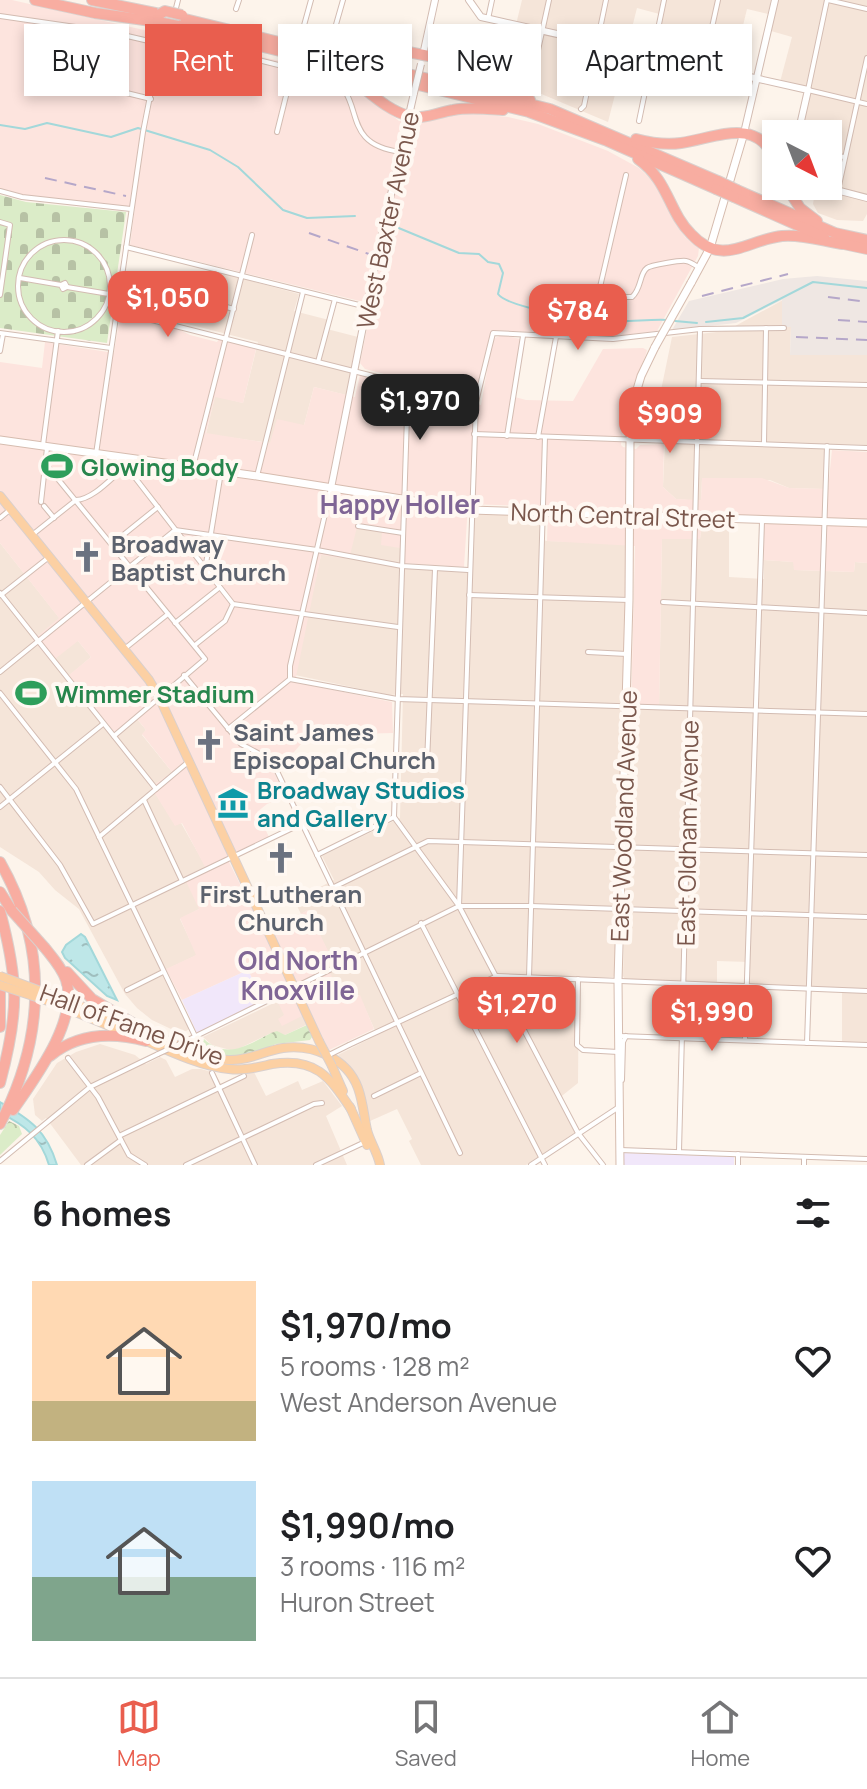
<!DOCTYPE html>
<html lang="en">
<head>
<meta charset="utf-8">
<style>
	body { margin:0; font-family:Manrope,sans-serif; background:#f6f6f6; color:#202124; height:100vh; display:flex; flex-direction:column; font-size:30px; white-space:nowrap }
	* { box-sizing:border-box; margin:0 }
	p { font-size:26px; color:#757577 }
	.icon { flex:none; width:44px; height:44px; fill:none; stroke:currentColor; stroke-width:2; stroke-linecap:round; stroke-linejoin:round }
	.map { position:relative; height:1165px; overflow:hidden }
	.drawer { display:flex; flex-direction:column; background:#fff; flex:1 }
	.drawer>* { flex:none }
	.guide { position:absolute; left:24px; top:24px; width:820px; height:72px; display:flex; gap:16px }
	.needle { width:52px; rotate:138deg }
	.controls { position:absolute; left:762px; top:120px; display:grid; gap:16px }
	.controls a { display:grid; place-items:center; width:80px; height:80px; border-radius:0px; background:#fff; box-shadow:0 4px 12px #0003; font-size:40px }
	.price { position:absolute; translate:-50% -68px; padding:0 18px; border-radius:16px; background:#e95e4e; color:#fff; font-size:26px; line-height:52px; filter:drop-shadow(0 2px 4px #0008) }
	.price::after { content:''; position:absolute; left:50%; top:48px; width:24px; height:18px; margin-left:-12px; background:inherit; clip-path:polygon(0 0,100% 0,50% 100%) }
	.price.active { background:#222; color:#fff }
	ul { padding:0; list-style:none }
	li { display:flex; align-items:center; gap:24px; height:200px; padding:0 32px }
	li span { display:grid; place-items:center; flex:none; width:224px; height:160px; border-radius:0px; color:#555 }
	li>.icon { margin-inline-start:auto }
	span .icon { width:96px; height:96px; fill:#fffc; stroke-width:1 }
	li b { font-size:34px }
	h2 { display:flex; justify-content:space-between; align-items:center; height:96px; padding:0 32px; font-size:34px }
	.tag { padding:0 28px; border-radius:0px; background:#fff; box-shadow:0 4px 12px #0003; font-size:28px; line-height:72px }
	.tag.active { background:#e95e4e; color:#fff }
	.tab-bar { display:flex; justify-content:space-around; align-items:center; height:112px; border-top:2px solid #e0e0e0; background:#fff; font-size:22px; color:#757577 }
	.tab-bar a { display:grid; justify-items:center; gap:4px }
	.tab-bar .active { color:#e95e4e }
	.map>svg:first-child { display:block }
	.residential { fill:#f5e5d9 }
	.commercial { fill:#fde4de }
	.industrial { fill:#efe7e3 }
	.education { fill:#f1e7fa }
	.forest { fill:url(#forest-crowns) }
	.cemetery { fill:url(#cemetery-stones) }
	.water { fill:url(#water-ripples); stroke:#a3d8da; stroke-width:2 }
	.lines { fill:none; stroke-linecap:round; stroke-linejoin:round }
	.stream { stroke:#a3d8da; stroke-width:2 }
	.minor-casing { stroke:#d3bcb2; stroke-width:6 }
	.tertiary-casing { stroke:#d3bcb2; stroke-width:8 }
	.secondary-casing { stroke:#d6bcaf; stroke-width:9 }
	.primary-casing { stroke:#dad0cd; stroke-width:10 }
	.motorway-casing { stroke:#dad0cd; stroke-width:12 }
	.minor { stroke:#fff; stroke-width:4 }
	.tertiary { stroke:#fff; stroke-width:6 }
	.secondary { stroke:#fff; stroke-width:7 }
	.primary { stroke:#fcd0a3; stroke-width:8 }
	.motorway { stroke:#f8ada1; stroke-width:10 }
	.rail { stroke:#b5a7c9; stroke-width:2; stroke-dasharray:12 8; stroke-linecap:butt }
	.minor-bridge-casing { stroke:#d3bcb2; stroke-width:6; stroke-linecap:butt }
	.tertiary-bridge-casing { stroke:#d3bcb2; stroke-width:8; stroke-linecap:butt }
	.secondary-bridge-casing { stroke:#d6bcaf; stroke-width:9; stroke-linecap:butt }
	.primary-bridge-casing { stroke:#dad0cd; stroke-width:10; stroke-linecap:butt }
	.motorway-bridge-casing { stroke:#dad0cd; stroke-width:12; stroke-linecap:butt }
	.minor-bridge { stroke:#fff; stroke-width:4 }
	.tertiary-bridge { stroke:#fff; stroke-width:6 }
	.secondary-bridge { stroke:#fff; stroke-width:7 }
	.primary-bridge { stroke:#fcd0a3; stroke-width:8 }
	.motorway-bridge { stroke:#f8ada1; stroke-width:10 }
	.labels { text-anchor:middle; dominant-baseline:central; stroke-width:8; stroke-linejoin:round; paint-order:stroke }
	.street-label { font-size:24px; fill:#7a574c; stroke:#fff8f2 }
	.leisure-label { font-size:24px; font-weight:bold; fill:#27864d; stroke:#fff8f2; text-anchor:start }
	.worship-label { font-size:24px; font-weight:bold; fill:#5b616d; stroke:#fff8f2; text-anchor:start }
	.culture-label { font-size:24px; font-weight:bold; fill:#0d838f; stroke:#fff8f2; text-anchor:start }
	.neighbourhood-label { font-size:26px; font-weight:bold; fill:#7f6595; stroke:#fff8f2 }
</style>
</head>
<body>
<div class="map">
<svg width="867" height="1165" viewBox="0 0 867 1165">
	<defs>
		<pattern id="forest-crowns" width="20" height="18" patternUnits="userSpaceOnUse" patternTransform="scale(2)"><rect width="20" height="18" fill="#dbecc8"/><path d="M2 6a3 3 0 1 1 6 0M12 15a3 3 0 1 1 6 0" fill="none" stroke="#b7c2a5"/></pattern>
		<pattern id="cemetery-stones" width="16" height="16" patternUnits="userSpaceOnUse" patternTransform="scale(2)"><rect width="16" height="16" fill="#dbecc8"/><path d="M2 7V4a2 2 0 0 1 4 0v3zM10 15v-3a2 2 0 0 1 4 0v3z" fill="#b7c2a5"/></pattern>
		<pattern id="water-ripples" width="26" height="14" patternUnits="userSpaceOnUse" patternTransform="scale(2)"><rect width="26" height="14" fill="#bee7e8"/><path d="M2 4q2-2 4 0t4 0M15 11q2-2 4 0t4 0" fill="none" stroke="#9fbebe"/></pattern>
	</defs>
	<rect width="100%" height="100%" fill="#fdf4eb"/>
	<g class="residential">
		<polygon points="522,0 771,0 768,14 747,9 732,71 706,64 711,42 684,36 678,59 657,54 663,15 637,8 608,122 539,93 504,70 502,66 510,49"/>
		<polygon points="778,0 867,0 867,214 863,221 837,220 818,213 813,204 816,186 828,186 828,134 800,134 810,89 780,82 792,37 771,31"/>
		<polygon points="219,272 299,294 294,311 329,320 327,329 358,337 346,395 314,387 304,425 271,443 206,434 215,396 243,403 258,342 160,317 167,290 211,301"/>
		<polygon points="783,300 782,327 791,326 790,355 867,355 867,445 827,444 824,489 789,488 770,480 702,479 701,501 676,499 663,487 665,439 653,429 672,337 726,331"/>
		<polygon points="474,514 539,516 540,539 547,541 624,543 628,546 616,974 613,977 579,977 578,1083 558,1099 576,1132 526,1165 421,1165 409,1141 412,1139 397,1109 370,1121 361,1083 351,1068 338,1055 377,1035 359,995 345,1002 329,973 336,969 308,910 301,914 294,900 334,880 322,856 400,818 403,694 389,695 295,675 295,672 321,555 357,527 383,531 400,548 400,568 472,571"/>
		<polygon points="710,523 729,524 729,577 764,579 764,560 794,562 795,570 854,572 855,562 867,563 867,1042 842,1042 842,988 750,985 749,962 717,961 717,984 625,979 623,976 631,709 659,709 662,539 700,539 701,531 710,531"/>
		<polygon points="0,543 60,619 34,640 78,641 91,657 65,679 112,737 137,719 146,730 142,735 172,772 152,788 175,825 181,823 206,867 199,909 180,919 197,955 161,972 189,1029 186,1031 171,1029 152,1020 137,1008 125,994 79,909 55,890 39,872 0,847"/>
		<polygon points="278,1001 285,1015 304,1015 308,1024 285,1035 271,1033 234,1051 212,1045 203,1037"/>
		<polygon points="100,1044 135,1055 146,1064 160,1057 166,1060 175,1077 192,1069 201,1069 215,1073 221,1084 245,1073 254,1072 266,1096 298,1081 302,1090 323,1081 342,1106 326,1116 347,1165 81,1165 46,1118 42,1121 35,1115 33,1099 57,1063 76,1052"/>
	</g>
	<g class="commercial">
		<polygon points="0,0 12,0 337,74 356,86 399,121 420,122 467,113 508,117 538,124 608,151 639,168 654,182 685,237 699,248 698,256 657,331 616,336 491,330 475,396 473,397 365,369 360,363 372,304 130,245 135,207 24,196 0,190"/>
		<polygon points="120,315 180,330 190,335 217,342 219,339 256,349 243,403 215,397 206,433 262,442 270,443 277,419 304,425 314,387 355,397 360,375 481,405 492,342 495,338 502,335 525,340 515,397 526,400 573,401 603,349 643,348 647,350 646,354 627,402 621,445 623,447 636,449 640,445 664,444 663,487 676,499 701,500 702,478 762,478 789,488 828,489 832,450 867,452 867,563 855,562 854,572 794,570 793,562 764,560 764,516 711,514 710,531 701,531 700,539 662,539 659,710 631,709 635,546 547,541 548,507 468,504 464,567 400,563 400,548 381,545 382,531 357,527 349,559 321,555 295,682 392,702 393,733 320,735 319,730 308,736 294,752 271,766 285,796 267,804 257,812 269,837 227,858 264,932 308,910 337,969 330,973 344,1002 360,995 374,1029 329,1050 310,1012 282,1026 278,1019 284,1015 275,996 263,1001 248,970 182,1000 166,969 196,955 180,918 199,909 184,877 205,867 182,823 175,826 151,787 172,772 142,734 146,730 135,716 115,733 69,675 91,657 78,641 51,662 33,640 59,618 0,543 0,362 42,368 45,342 114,353"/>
	</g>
	<polygon class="industrial" points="817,276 867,281 867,355 790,355 791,327 782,327 782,300 736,323 672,330 689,301 783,279"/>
	<g class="education">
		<polygon points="248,970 263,1002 197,1033 182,1000"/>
		<polygon points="623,1153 734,1157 734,1165 623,1165"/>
	</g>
	<g class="forest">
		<path d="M307 1025 312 1037 310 1040 276 1044 246 1057 219 1056 199 1049 193 1044 204 1039C226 1060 248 1045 271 1033L277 1031 285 1035Z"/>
		<polygon points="9,1121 19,1126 22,1134 0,1155 0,1135"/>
	</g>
	<polygon class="cemetery" points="0,195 26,202 126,212 107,343 0,328"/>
	<g class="water">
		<polygon points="81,934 85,937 117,1000 107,996 65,958 62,952 66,945"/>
		<path d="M0 1102C30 1119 47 1131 57 1165H49C41 1138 25 1125 0 1113Z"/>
	</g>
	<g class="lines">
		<g class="stream">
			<polyline points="0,125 25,129 47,123 111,137 138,128 210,150 238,167 283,210 307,218 355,216"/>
			<path d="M389 224 459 253 479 254 488 262 499 264 503 273 498 294C508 308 592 321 612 321 631 322 649 319 668 320"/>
			<polyline points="675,321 697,323"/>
			<polyline points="706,322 743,318 813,282 867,288"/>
		</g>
		<defs>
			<g id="minor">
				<polyline points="827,0 808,90 867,104"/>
				<polyline points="828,0 867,9"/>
				<polyline points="236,9 239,0"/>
				<polyline points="175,12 178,0"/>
				<path d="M0 16 110 32 166 45 211 48 326 77C370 94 335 144 401 152"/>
				<polyline points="488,19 492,0"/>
				<polyline points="335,28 343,0"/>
				<polyline points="303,29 311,0"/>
				<polyline points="102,31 90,84 151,99"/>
				<polyline points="531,82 549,0"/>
				<polyline points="154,89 171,28"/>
				<polyline points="698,91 718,0"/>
				<polyline points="581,109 584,106 606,0"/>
				<polyline points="639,121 664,0"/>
				<polyline points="277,132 293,68"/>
				<polyline points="828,154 844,157"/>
				<path d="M626 175 600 287 602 293 607 297H632C642 288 639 274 647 268 651 265 681 260 686 261 691 262 695 265 698 267"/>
				<polyline points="838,190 867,58"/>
				<polyline points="0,191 22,197 131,209"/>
				<polyline points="0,222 10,225 0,295"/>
				<circle cx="64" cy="286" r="46"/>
				<polyline points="126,247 367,307"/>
				<polyline points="20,278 61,285 63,289 67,287 65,283 61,285"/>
				<polyline points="121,280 234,309"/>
				<polyline points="67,287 109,294"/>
				<polyline points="116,311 476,402"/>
				<polyline points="0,333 111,348"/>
				<polyline points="0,351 3,334"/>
				<polyline points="318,362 335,299"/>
				<polyline points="699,381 867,385"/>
				<polyline points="474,434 867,448"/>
				<polyline points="507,436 523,336"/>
				<polyline points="538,437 556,337"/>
				<polyline points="764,443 766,328"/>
				<polyline points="43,445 58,331"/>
				<polyline points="96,454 143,132 164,25"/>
				<polyline points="44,462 205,659 114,736"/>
				<polyline points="126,466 233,604 398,627"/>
				<polyline points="193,467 252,235"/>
				<polyline points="257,476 303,292"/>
				<polyline points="41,502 47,448"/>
				<polyline points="44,506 54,518"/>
				<polyline points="0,518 11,509"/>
				<polyline points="358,526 403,533"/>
				<path d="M32 535 76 500C94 499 112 477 126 466L127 458"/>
				<polyline points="112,544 158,507"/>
				<polyline points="205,570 221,472"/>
				<polyline points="0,593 156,789"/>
				<polyline points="1,595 49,557"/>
				<polyline points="469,595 629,600"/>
				<polyline points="663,602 867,613"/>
				<polyline points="175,623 219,588"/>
				<polyline points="195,645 225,621 233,604"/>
				<polyline points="123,650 168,614"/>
				<polyline points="588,652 627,654"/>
				<polyline points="0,672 175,530 317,550 402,566 468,570"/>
				<polyline points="184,675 241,744 269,759 274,765 460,1153"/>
				<polyline points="290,679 397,699 867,714"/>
				<polyline points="0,693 76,789 195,1036"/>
				<polyline points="228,729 290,679 290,666 331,488"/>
				<polyline points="396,761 427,763 435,569"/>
				<polyline points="0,787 60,865 93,924 303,823"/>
				<polyline points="144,800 182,881"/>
				<polyline points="0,807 103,724"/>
				<polyline points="394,817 408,385"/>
				<polyline points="394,817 459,906 578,1133 603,1165"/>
				<polyline points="99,837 187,763"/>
				<polyline points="317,855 394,817"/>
				<polyline points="332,888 428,841 867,855"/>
				<polyline points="459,906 476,402 493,333 613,339 700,329 784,328"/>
				<polyline points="421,923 545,1165"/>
				<polyline points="529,977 545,437"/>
				<polyline points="578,979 577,1045 583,1050 618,1052"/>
				<polyline points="127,990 163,972"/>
				<polyline points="620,1036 867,1045"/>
				<polyline points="745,1040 762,521"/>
				<polyline points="186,1041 459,906 531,906 867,917"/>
				<polyline points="807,1043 827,446"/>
				<polyline points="349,1045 497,976 867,991"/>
				<polyline points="68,1058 98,1097 129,1155 145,1165"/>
				<polyline points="212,1073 255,1165"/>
				<polyline points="622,1080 623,1042 626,1036"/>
				<polyline points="374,1096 421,1073"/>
				<polyline points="119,1136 244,1076"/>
				<polyline points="620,1150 867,1159"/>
				<polyline points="679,1151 700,329"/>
				<polyline points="0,1161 90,1087 158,1054"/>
				<polyline points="87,1165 121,1140"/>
				<polyline points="186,1165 314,1104 322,1103"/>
				<polyline points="316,1165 363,1143"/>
				<polyline points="531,1165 619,1107"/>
				<polyline points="738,1165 738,1154"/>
				<polyline points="804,1165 804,1157"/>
			</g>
			<g id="tertiary">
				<polyline points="469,0 481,17 808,90 798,134"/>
				<polyline points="423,55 435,0"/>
				<polyline points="744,133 775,0"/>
				<polyline points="821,186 867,198"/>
				<polyline points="331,488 377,256 414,93"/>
			</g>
			<g id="secondary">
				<polyline points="691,283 710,248 744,133"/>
				<polyline points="0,440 257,476 471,510 867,523"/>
				<polyline points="620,1165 618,981 629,600 630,439 633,403 641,376 655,347"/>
			</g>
			<g id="primary">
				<polyline points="0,496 149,680 159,697 319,1041"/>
				<polyline points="51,995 124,1022"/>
				<polyline points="51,1002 129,1034"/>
				<path d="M137 1027C166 1038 197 1060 229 1060 248 1061 264 1051 283 1048 313 1044 347 1058 358 1088 363 1102 364 1116 367 1130 370 1142 378 1153 380 1165"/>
				<path d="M142 1039C169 1051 200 1066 229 1069 244 1071 258 1067 272 1064 315 1057 329 1076 351 1109"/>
				<polyline points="332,1066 343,1091"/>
				<polyline points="350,1107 367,1145"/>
			</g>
			<g id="motorway">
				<polyline points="35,0 95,13 158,22"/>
				<polyline points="92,0 160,14"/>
				<polyline points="181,18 550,109 718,181"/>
				<polyline points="178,26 529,112 605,140 716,189"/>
				<polyline points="286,38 378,46 459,62 530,100"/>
				<path d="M335 69C361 81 381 109 409 116 423 120 439 112 453 110 470 107 487 109 503 110"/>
				<path d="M636 139C651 143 667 145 681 143 716 138 758 115 776 162"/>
				<path d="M638 159C669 181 668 211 691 234 723 268 746 240 782 236 802 234 823 241 843 244"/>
				<polyline points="786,186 800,208 817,221"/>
				<polyline points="737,190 835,233 867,240"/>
				<polyline points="734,197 824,237"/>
				<polyline points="839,243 867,249"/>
				<path d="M0 862C49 948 45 1038 0 1124"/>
				<polyline points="0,892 12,911"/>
				<path d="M0 911C19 982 19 1012 0 1083"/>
				<polyline points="67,972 92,999 141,1028"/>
				<polyline points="0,1027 0,978"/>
				<path d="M50 1056C78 1033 112 1032 146 1041"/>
				<path d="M13 1110C35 1078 79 1020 66 980 62 968 53 958 45 948"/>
			</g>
		</defs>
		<use href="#minor" class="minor-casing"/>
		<use href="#tertiary" class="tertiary-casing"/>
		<use href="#secondary" class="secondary-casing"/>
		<use href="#primary" class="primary-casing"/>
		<use href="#motorway" class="motorway-casing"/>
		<use href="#minor" class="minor"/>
		<use href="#tertiary" class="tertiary"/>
		<use href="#secondary" class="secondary"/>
		<use href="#primary" class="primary"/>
		<use href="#motorway" class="motorway"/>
		<g class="rail">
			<polyline points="45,178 126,196"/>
			<polyline points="309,233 369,254"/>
			<polyline points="702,296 788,274"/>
			<polyline points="828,297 867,302"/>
			<polyline points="838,320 867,322"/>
			<polyline points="796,337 867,340"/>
		</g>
		<defs>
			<g id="minor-bridge">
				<polyline points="158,1054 186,1041"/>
				<polyline points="327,1056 349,1045"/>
			</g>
			<polyline id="tertiary-bridge" points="414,93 421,64"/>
			<polyline id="secondary-bridge" points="655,347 691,283"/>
			<g id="primary-bridge">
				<polyline points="0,976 51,995"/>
				<polyline points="0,985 51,1002"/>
				<polyline points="319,1041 332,1066"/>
			</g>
			<g id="motorway-bridge">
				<polyline points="160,14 165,11 182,15"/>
				<polyline points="158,22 178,26"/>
				<polyline points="718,181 737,190"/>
				<polyline points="716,189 734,197"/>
				<polyline points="12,911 45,948"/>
			</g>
		</defs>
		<use href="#minor-bridge" class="minor-bridge-casing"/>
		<use href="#tertiary-bridge" class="tertiary-bridge-casing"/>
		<use href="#secondary-bridge" class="secondary-bridge-casing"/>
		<use href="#primary-bridge" class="primary-bridge-casing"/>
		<use href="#motorway-bridge" class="motorway-bridge-casing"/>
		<use href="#minor-bridge" class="minor-bridge"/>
		<use href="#tertiary-bridge" class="tertiary-bridge"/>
		<use href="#secondary-bridge" class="secondary-bridge"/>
		<use href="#primary-bridge" class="primary-bridge"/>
		<use href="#motorway-bridge" class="motorway-bridge"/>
	</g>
	<defs>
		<symbol id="stadium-bare" viewBox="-9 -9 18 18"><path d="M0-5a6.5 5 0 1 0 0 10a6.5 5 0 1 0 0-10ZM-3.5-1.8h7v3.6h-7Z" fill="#2e9e5b" stroke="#fff8f2" stroke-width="2.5" paint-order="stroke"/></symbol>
		<symbol id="church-bare" viewBox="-9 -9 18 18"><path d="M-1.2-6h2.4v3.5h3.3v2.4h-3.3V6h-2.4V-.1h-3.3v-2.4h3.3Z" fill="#6b7280" stroke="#fff8f2" stroke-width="2.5" paint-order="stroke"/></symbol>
		<symbol id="museum-bare" viewBox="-9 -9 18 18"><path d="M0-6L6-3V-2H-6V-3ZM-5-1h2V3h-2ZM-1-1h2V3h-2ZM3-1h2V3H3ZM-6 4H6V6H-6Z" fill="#0f9aa8" stroke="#fff8f2" stroke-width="2.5" paint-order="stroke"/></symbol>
	</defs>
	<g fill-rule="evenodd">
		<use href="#stadium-bare" x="35" y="444" width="44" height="44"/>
		<use href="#church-bare" x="65" y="535" width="44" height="44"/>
		<use href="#stadium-bare" x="9" y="671" width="44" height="44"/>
		<use href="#church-bare" x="187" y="723" width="44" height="44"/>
		<use href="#museum-bare" x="211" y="781" width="44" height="44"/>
		<use href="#church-bare" x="259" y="836" width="44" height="44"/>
	</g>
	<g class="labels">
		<g class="street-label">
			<text transform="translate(387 220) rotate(-78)">West Baxter Avenue</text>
			<text transform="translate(623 515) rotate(2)">North Central Street</text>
			<text transform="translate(623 816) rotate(-88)">East Woodland Avenue</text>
			<text transform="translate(687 833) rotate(-89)">East Oldham Avenue</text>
			<text transform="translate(132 1024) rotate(20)">Hall of Fame Drive</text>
		</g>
		<g class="leisure-label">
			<text x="81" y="466">Glowing Body</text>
			<text x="55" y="693">Wimmer Stadium</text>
		</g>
		<g class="worship-label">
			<text x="111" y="543">Broadway<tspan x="111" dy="28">Baptist Church</tspan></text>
			<text x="233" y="731">Saint James<tspan x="233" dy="28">Episcopal Church</tspan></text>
			<text x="281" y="893" text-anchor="middle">First Lutheran<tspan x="281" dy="28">Church</tspan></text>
		</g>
		<g class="culture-label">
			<text x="257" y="789">Broadway Studios<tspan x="257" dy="28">and Gallery</tspan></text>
		</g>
		<g class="neighbourhood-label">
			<text x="400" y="504">Happy Holler</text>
			<text x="298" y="960">Old North<tspan x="298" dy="30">Knoxville</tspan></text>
		</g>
	</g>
</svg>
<div class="controls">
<a><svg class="needle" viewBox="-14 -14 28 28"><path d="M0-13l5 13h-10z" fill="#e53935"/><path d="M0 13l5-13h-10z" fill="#757577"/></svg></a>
</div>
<b class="price" style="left:168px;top:339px">$1,050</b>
<b class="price" style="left:578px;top:352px">$784</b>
<b class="price active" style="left:420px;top:442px">$1,970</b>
<b class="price" style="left:670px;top:455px">$909</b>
<b class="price" style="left:517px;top:1045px">$1,270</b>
<b class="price" style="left:712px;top:1053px">$1,990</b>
<div class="guide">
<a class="tag">Buy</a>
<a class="tag active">Rent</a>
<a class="tag">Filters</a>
<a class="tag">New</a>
<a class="tag">Apartment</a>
</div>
</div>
<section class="drawer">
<h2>6 homes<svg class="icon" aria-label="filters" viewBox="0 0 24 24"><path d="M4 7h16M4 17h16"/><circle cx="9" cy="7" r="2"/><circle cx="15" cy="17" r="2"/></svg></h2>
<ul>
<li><span style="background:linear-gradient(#ffd9b3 75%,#c2b280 0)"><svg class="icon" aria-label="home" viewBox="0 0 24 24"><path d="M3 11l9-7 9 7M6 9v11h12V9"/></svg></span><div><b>$1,970/mo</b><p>5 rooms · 128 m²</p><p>West Anderson Avenue</p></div><svg class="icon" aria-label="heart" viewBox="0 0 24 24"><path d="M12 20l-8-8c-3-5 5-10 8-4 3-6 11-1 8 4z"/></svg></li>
<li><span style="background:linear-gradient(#bfe0f5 60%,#7fa58c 0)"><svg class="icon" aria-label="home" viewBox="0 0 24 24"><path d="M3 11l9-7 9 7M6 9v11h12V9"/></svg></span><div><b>$1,990/mo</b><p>3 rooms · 116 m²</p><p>Huron Street</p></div><svg class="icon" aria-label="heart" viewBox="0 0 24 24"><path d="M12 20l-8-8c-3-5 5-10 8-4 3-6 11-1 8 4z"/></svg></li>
</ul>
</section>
<nav class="tab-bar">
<a class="active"><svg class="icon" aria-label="map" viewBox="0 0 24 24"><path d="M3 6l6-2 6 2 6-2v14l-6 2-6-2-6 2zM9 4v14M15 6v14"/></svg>Map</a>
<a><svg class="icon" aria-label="saved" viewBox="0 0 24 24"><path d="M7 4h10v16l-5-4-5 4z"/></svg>Saved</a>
<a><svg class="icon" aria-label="home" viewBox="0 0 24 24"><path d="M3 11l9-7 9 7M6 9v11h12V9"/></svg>Home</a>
</nav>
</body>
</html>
